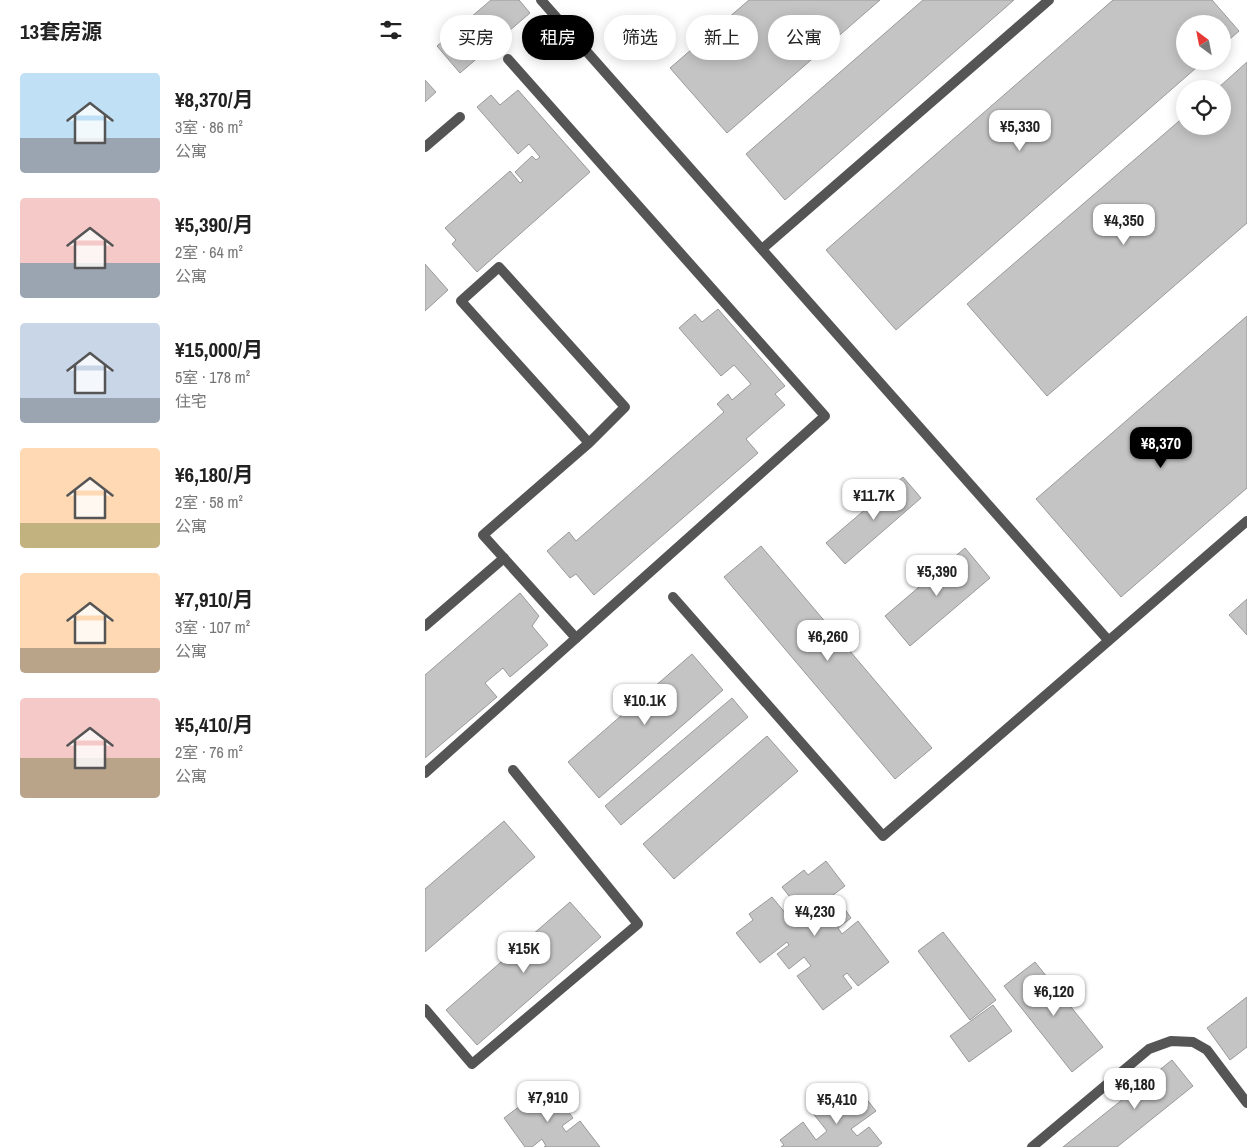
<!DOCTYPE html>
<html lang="zh">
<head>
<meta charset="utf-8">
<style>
	body { margin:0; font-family:"Archivo Narrow","Noto Sans SC",sans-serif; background:#f6f6f6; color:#222; height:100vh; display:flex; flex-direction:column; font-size:19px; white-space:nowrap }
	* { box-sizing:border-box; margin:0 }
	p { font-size:16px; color:#767676 }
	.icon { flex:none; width:28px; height:28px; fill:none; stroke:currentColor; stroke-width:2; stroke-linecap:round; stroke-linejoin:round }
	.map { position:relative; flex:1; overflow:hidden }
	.panel { display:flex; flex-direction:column; background:#fff; width:425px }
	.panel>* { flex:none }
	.guide { position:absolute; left:15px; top:15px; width:475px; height:45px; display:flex; gap:10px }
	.needle { width:32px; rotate:328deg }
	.fabs { position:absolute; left:751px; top:15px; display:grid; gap:10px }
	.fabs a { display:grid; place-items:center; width:55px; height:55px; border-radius:50%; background:#fff; box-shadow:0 2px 12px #0003; font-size:25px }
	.price { position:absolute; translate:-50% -42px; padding:0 11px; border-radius:10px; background:#fff; color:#222; font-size:16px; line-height:32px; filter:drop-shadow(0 1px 2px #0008) }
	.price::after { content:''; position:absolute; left:50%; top:30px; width:15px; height:11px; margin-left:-8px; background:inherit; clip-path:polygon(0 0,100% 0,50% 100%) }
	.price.current { background:#000; color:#fff }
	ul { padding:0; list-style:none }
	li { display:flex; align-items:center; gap:15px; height:125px; padding:0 20px }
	li span { display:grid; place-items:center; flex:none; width:140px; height:100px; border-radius:5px; color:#555 }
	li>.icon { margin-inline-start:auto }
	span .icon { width:60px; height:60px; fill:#fffc; stroke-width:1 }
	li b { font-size:21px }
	h2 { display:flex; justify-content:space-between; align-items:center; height:60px; padding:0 20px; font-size:21px }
	.pill { padding:0 18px; border-radius:22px; background:#fff; box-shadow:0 2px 12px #0003; font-size:18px; line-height:45px }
	.pill.current { background:#000; color:#fff }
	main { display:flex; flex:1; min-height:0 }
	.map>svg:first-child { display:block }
	.building { fill:#c4c4c4; stroke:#999 }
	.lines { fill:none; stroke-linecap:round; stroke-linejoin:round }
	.street { stroke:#555; stroke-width:10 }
</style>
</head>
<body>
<main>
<section class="panel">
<h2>13套房源<svg class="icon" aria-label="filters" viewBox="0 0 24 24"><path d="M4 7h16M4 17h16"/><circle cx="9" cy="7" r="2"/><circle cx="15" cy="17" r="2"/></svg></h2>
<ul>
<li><span style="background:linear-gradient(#bfe0f5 65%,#9aa5b1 0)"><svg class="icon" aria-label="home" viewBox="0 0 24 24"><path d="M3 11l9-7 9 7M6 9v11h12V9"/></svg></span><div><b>¥8,370/月</b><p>3室 · 86 m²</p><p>公寓</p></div></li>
<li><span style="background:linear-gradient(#f6c9c9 65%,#9aa5b1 0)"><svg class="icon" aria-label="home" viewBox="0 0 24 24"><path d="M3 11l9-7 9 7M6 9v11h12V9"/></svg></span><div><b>¥5,390/月</b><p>2室 · 64 m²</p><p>公寓</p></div></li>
<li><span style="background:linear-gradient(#c9d6e8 75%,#9aa5b1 0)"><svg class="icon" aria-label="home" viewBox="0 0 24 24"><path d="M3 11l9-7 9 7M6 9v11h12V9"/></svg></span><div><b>¥15,000/月</b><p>5室 · 178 m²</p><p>住宅</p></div></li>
<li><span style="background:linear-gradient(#ffd9b3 75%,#c2b280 0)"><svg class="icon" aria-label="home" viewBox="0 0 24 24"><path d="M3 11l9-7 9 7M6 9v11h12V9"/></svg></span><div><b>¥6,180/月</b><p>2室 · 58 m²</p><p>公寓</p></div></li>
<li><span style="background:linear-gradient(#ffd9b3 75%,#b9a48a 0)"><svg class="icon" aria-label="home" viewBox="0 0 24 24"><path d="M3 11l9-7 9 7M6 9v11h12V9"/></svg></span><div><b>¥7,910/月</b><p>3室 · 107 m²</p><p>公寓</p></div></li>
<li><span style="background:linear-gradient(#f6c9c9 60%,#b9a48a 0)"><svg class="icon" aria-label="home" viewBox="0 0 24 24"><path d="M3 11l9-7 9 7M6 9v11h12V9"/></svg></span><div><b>¥5,410/月</b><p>2室 · 76 m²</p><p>公寓</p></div></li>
</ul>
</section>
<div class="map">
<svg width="822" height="1147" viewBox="0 0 822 1147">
	<rect width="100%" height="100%" fill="#fff"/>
	<g class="building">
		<polygon points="66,0 94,0 105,13 35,73 12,46"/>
		<polygon points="324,0 455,0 302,133 245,68"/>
		<polygon points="498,0 589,0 360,200 321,154"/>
		<polygon points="688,0 787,0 814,31 798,45 798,24 760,24 760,61 779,61 471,330 401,250"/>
		<polygon points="822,62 822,223 622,396 542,304 760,116 760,126 798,126 798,89 792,89"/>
		<polygon points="0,80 11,92 0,102"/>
		<polygon points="93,90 165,172 52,272 27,244 31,240 20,228 85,171 95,183 98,181 90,172 107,156 111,160 115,157 104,144 93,154 52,107 66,95 75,105"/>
		<polygon points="0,264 23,290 0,311"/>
		<polygon points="293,309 360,386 350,394 360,405 321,439 333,453 169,595 151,574 145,578 122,551 144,532 151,541 299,412 292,404 303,394 307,400 326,384 309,365 296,376 254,328 270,314 277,322"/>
		<polygon points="822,316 822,488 696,597 611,499"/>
		<polygon points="478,477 496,498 420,564 401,543"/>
		<polygon points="336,546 507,748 470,779 299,577"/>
		<polygon points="540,548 565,578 485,646 460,616"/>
		<polygon points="95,593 114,616 107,626 123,645 85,677 78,668 60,683 72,697 0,758 0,675"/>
		<polygon points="822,599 822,635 804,615"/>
		<polygon points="267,654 298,690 174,798 143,762"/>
		<polygon points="307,698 323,717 196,825 180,806"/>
		<polygon points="342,736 373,771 249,879 218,844"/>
		<polygon points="79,821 110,857 0,952 0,889"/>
		<polygon points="401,861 420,886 396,904 401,911 414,901 426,918 413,928 417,934 433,921 464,962 433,986 422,973 418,976 427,988 398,1010 372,976 386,966 379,957 364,969 352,954 364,945 362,942 335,963 311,933 328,920 324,914 347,897 361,914 372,906 357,887 379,870 383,875"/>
		<polygon points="145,902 176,937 52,1045 21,1010"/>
		<polygon points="518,932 571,1000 545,1020 493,951"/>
		<polygon points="610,962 678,1047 647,1072 579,986"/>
		<polygon points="822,997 822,1047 805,1060 782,1028"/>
		<polygon points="568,1005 587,1031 544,1062 525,1036"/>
		<polygon points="747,1060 768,1086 692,1147 638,1147"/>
		<polygon points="123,1085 148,1118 137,1126 141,1132 155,1121 175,1147 119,1147 121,1146 117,1139 107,1147 100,1147 79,1118"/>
		<polygon points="432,1087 451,1111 426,1129 432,1136 444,1127 457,1143 452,1147 356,1147 359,1145 355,1140 378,1122 391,1140 402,1131 387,1112 410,1095 414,1101"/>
	</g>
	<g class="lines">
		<g class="street">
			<polyline points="116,0 683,640"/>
			<polyline points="0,147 35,117"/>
			<polyline points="337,249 624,0"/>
			<polyline points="248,597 458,836 822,521"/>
			<polyline points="0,626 79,558"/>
			<polyline points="151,638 58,535 164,443 200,407 74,267 36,301 164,443"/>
			<polyline points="0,773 400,416 83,59"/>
			<polyline points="0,1009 47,1064 213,924 88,770"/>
			<polyline points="607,1147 724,1049 746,1041 768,1042 782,1050 822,1103"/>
		</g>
	</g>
</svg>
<div class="fabs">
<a><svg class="needle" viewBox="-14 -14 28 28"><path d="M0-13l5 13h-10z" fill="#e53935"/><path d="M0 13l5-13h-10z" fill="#767676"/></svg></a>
<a><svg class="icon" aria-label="locate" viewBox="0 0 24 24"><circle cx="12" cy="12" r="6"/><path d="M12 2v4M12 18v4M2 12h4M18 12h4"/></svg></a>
</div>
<b class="price" style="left:595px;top:152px">¥5,330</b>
<b class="price" style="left:699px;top:246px">¥4,350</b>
<b class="price current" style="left:736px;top:469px">¥8,370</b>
<b class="price" style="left:449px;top:521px">¥11.7K</b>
<b class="price" style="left:512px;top:597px">¥5,390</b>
<b class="price" style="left:403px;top:662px">¥6,260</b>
<b class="price" style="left:220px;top:726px">¥10.1K</b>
<b class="price" style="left:390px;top:937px">¥4,230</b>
<b class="price" style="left:99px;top:974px">¥15K</b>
<b class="price" style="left:629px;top:1017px">¥6,120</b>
<b class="price" style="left:710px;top:1110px">¥6,180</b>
<b class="price" style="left:123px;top:1123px">¥7,910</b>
<b class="price" style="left:412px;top:1125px">¥5,410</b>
<div class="guide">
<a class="pill">买房</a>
<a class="pill current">租房</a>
<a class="pill">筛选</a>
<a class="pill">新上</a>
<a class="pill">公寓</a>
</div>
</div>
</main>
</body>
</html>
